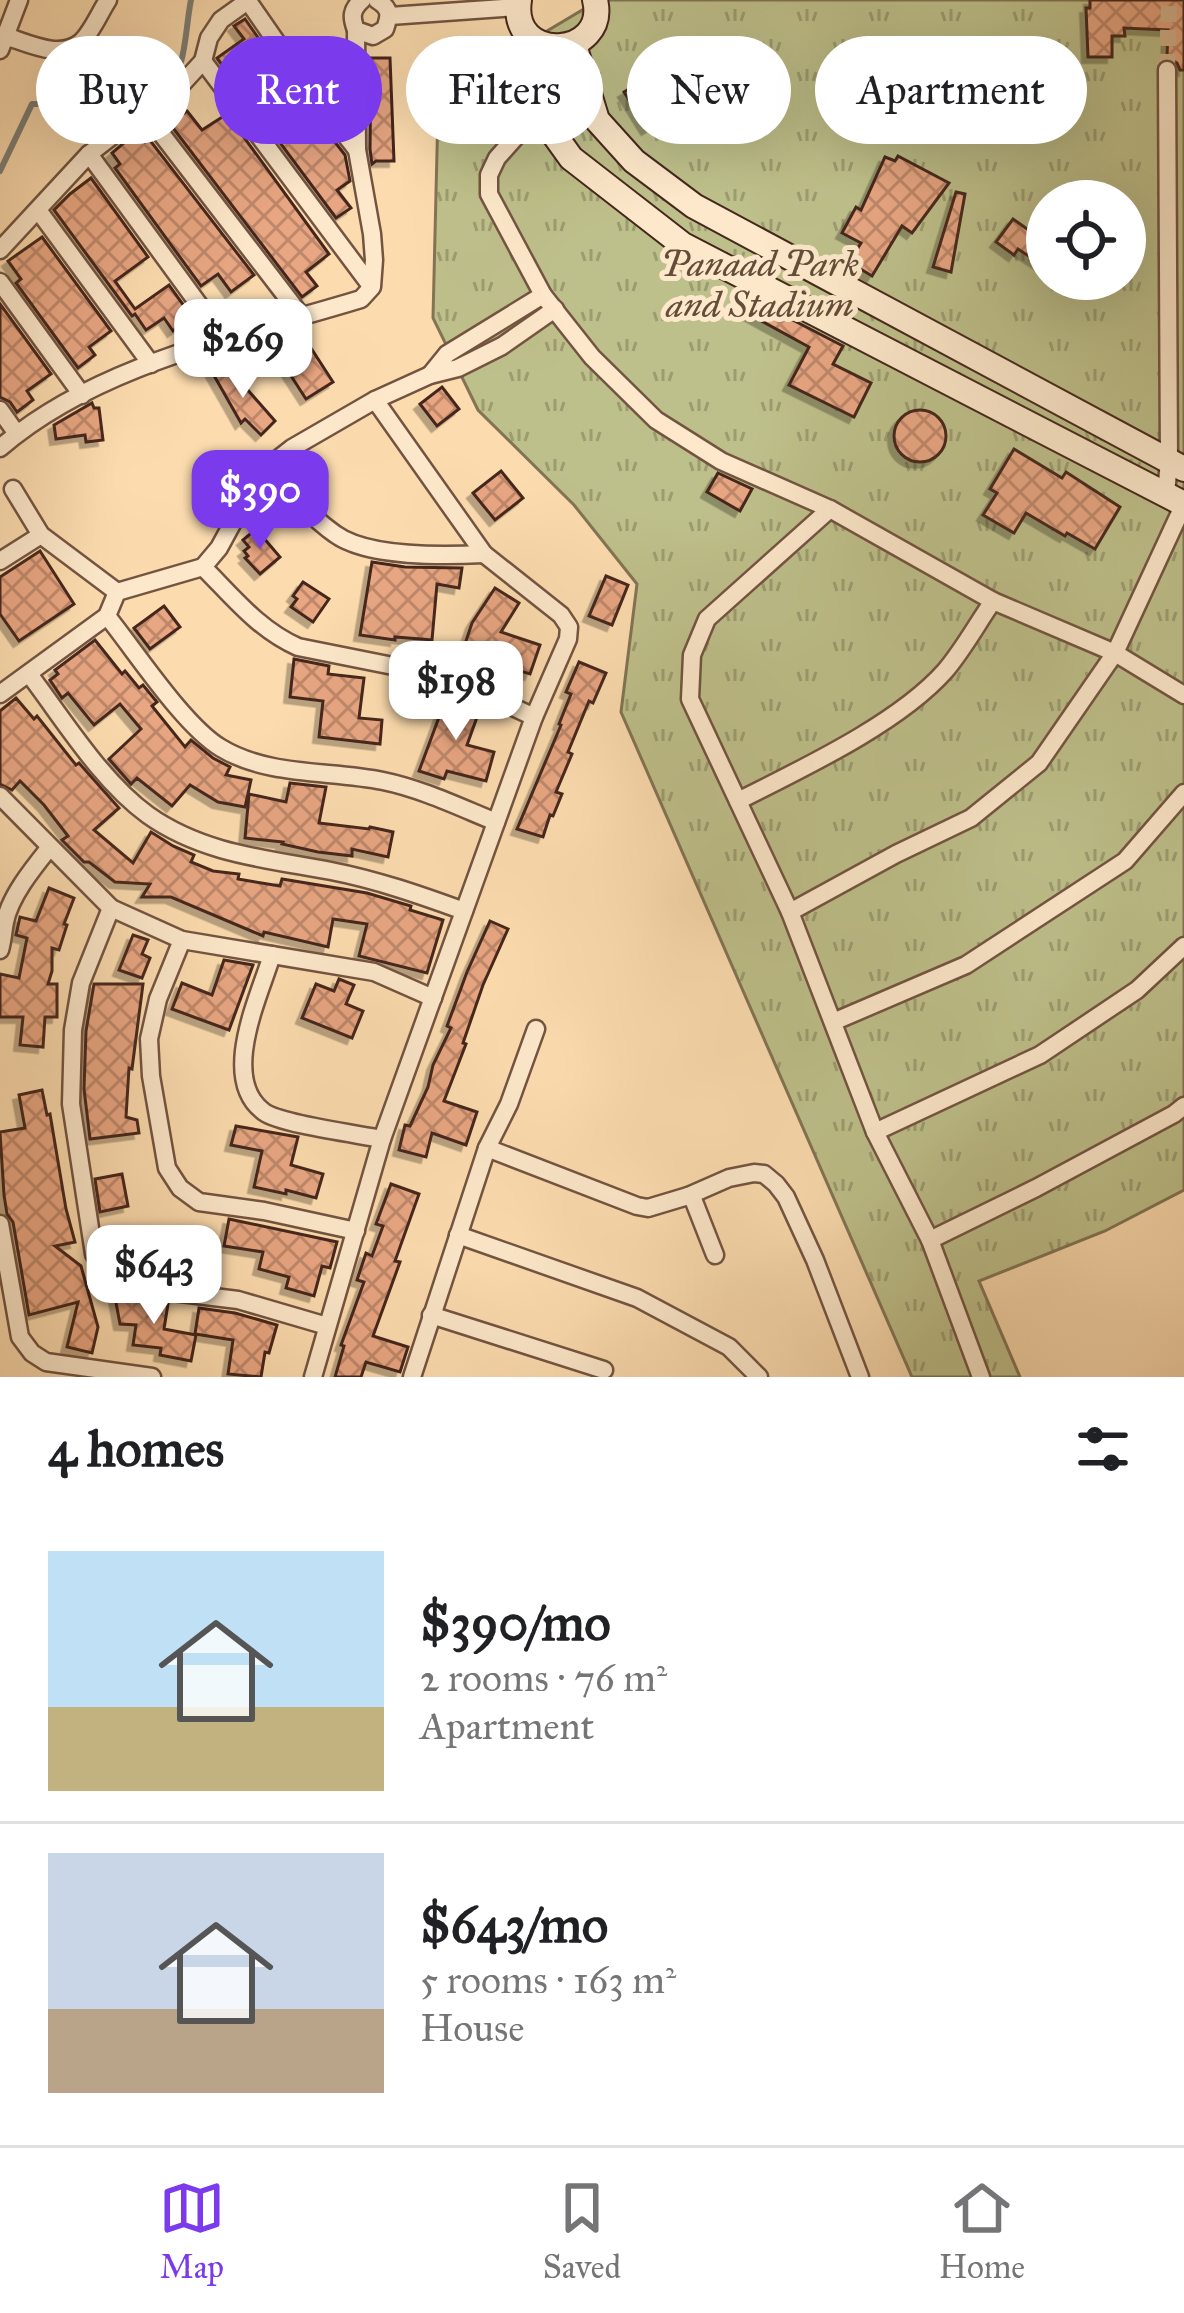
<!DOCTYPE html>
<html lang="en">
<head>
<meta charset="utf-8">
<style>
	body { margin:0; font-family:"IM FELL Great Primer",serif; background:#f2f2f2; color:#202124; height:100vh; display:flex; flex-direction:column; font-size:45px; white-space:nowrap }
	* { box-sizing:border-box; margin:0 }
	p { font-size:39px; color:#757577 }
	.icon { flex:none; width:66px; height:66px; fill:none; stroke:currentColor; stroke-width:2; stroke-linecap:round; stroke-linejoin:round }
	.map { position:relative; height:1377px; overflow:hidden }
	.drawer { display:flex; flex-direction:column; background:#fff; flex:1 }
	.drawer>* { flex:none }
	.top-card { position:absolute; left:36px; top:36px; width:1113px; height:108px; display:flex; gap:24px }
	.buttons { position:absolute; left:1026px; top:180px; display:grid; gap:24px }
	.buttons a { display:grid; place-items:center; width:120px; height:120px; border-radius:50%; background:#fff; box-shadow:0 12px 48px #0002; font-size:60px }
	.price { position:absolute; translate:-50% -102px; padding:0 27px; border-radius:24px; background:#fff; color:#222; font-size:39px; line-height:78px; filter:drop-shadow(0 3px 6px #0008) }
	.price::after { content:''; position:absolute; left:50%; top:72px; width:36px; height:27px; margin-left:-18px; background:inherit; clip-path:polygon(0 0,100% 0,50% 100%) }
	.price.current { background:#7c3aed; color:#fff }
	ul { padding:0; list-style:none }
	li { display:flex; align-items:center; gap:36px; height:300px; padding:0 48px }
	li+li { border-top:3px solid #e0e0e0 }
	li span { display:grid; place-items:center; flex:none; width:336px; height:240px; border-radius:0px; color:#555 }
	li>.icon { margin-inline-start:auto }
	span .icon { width:144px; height:144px; fill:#fffc; stroke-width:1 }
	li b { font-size:51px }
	h2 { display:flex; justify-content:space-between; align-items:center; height:144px; padding:0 48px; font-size:51px }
	.tag { padding:0 42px; border-radius:54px; background:#fff; box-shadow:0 12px 48px #0002; font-size:42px; line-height:108px }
	.tag.current { background:#7c3aed; color:#fff }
	.tabs { display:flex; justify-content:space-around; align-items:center; height:168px; border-top:3px solid #e0e0e0; background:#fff; font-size:33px; color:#757577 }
	.tabs a { display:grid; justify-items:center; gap:6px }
	.tabs .current { color:#7c3aed }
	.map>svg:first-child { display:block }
	.grass { fill:url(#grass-tufts); stroke:#827454; stroke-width:3; fill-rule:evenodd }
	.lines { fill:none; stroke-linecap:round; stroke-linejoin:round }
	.stream { stroke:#7d7f78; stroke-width:6 }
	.building { fill:url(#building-cross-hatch); stroke:#45271c; stroke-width:3; filter:url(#shadow) }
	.street-tunnel { stroke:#d7b892; stroke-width:16; stroke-dasharray:16 8; stroke-linecap:butt }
	.street-casing { stroke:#735441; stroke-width:21 }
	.secondary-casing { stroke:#45271c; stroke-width:28 }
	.street { stroke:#fde8cb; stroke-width:16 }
	.secondary { stroke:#fde8cb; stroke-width:24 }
	.labels { text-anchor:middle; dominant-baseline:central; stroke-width:10; stroke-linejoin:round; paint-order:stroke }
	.park-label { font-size:36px; font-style:italic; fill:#634d38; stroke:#fde8cb }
</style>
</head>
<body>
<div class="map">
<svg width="1184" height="1377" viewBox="0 0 1184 1377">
	<defs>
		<pattern id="grass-tufts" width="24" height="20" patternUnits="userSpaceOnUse" patternTransform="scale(3)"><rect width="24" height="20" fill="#bec08b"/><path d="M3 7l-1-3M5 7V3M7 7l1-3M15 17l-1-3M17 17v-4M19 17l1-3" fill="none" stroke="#9c9c71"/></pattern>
		<pattern id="building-cross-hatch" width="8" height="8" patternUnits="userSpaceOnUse" patternTransform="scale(3)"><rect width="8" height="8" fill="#e8a682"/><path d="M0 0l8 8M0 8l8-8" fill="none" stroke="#be876a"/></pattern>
		<filter id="shadow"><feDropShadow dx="-5.5" dy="5.5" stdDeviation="0" flood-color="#0004"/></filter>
	</defs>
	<rect width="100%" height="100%" fill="#fcdcaf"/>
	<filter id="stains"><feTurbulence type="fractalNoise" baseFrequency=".00167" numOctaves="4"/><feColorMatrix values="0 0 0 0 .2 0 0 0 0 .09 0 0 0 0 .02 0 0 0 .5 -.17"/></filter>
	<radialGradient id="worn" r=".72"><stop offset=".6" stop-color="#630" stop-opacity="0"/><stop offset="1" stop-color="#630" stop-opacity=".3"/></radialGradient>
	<path class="grass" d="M599 0H1184V1190L1105 1231 979 1281 1020 1377H912L621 712 637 584 574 505 478 410 433 318 439 69 515 50ZM1047 201H1125V279H1047Z"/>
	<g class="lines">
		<path class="stream" d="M0 171 32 104C72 103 162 110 180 65 186 48 187 19 191 0"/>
	</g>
	<g class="building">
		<polygon points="1090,0 1184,0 1184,70 1180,70 1177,63 1167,57 1168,30 1124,28 1125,36 1112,36 1112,57 1088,57 1086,8 1090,8"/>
		<polygon points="245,19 297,93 345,155 350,181 337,190 351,208 336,218 217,58 244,39 234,26"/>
		<polygon points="371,58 390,58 394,161 376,161 372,164 370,149"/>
		<polygon points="642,81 666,117 647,129 624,92"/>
		<polygon points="187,111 202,130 227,114 329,254 306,272 317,286 302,297 170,124"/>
		<polygon points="141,136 145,142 149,139 254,275 231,292 218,274 201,286 115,168 120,164 112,153 126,141"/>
		<polygon points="898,156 949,183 912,233 902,226 872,276 849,262 861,243 842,233 856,207 861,210 885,157 895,161"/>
		<polygon points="91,178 148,257 115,281 135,309 169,285 192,317 173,331 164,318 146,330 135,314 132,316 54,210 70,194"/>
		<polygon points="956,192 965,194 951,272 933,267"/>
		<polygon points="1013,219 1047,243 1047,268 1018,249 1014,255 996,242"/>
		<polygon points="42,237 111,331 89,347 95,355 78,368 16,283 21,279 8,261"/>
		<polygon points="752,299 843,346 833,364 871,383 854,417 789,385 809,347 745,312"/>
		<polygon points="0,304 51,374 27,391 33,400 17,412 10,402 0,397"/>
		<polygon points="309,345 333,382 306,399 282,362"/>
		<polygon points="225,364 275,421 261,435 245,419 241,423 212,372"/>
		<polygon points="442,387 459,409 437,426 420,404"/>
		<polygon points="92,403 94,408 99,408 103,440 86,442 85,435 56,439 54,425"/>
		<circle cx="920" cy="436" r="26"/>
		<polygon points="1014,449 1062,478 1066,472 1120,507 1095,549 1067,533 1065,536 1026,513 1014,533 983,515 997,493 990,489"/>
		<polygon points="501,471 523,498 495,520 473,493"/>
		<polygon points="718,473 752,489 740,511 707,492"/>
		<polygon points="256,529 280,557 260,574 245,558 248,556 244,551 249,547 243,540"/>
		<polygon points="40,551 74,604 19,641 0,614 0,577"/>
		<polygon points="372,562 405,567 462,568 459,588 437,584 432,640 395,637 395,640 360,635"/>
		<polygon points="606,576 628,585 612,625 589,616"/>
		<polygon points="303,582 329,599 313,622 291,607 297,599 293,596"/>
		<polygon points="495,588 519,603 501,632 540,645 530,674 462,653 472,623"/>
		<polygon points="164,606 180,627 150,649 134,628"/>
		<polygon points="95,640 122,674 125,671 139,688 143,685 157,702 152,706 185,747 191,740 213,758 230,767 226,775 251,780 245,807 218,802 190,785 172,806 137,778 131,784 124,776 109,759 141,729 120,704 94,725 68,693 62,698 50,680 58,674 55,670"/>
		<polygon points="294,659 329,666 328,674 364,678 359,718 382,720 380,744 319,737 323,701 290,697"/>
		<polygon points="579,662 606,673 593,703 589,701 568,752 572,754 556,792 562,794 553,816 550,815 543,837 517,829 561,725 559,724 571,694 566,692"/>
		<polygon points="448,693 481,706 467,745 494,752 486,781 447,771 444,779 419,771"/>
		<polygon points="16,698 34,719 37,716 76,765 79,763 119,808 94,830 133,863 151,832 173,846 194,855 191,862 213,871 239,874 238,879 280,886 282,879 367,893 411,906 410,910 443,920 427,973 359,956 367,924 333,919 328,947 264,932 263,936 171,897 142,897 150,884 115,882 89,862 84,862 62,840 68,836 44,805 20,781 12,790 0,784 0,711"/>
		<polygon points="290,783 326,787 319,823 369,829 370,827 393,832 388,857 352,849 352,856 318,852 282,844 283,842 245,838 249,794 286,802"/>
		<polygon points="49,888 74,898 64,924 67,925 59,950 52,948 52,971 48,984 57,984 57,1017 45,1017 43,1047 20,1045 23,1017 0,1017 0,974 19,978 27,938 16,935 20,917 36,921"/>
		<polygon points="490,921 508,929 483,985 463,1043 466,1044 444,1101 477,1112 466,1145 432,1133 426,1157 399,1150 405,1125 410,1126 428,1087 433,1065 451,1028 447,1026 467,972"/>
		<polygon points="133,935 148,940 142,954 150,958 142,978 119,970"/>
		<polygon points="224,960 253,965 229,1030 172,1009 182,983 212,995"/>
		<polygon points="339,979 354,985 346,1004 363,1011 352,1038 302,1018 316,984 334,991"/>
		<polygon points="94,984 143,984 132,1069 129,1068 126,1117 137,1120 139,1133 90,1139 84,1089 86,1031"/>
		<polygon points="42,1090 47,1115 50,1114 66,1209 75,1242 55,1246 81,1266 98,1327 92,1353 67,1347 78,1302 29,1315 13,1222 7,1214 4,1195 0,1132 25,1128 19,1095"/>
		<polygon points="236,1126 298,1137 291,1165 323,1174 316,1198 286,1190 286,1194 254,1187 262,1151 231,1145"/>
		<polygon points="122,1174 128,1206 100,1212 95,1179"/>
		<polygon points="391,1184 419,1194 395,1261 400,1262 373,1336 408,1347 400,1372 366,1362 361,1377 335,1377 344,1346 341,1345 364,1282 357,1280 366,1253 372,1256 383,1226 376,1224"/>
		<polygon points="229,1219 337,1242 330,1268 322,1266 314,1296 286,1288 289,1277 259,1269 263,1252 224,1246"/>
		<polygon points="114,1292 145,1301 168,1304 164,1329 196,1335 191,1361 160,1355 161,1348 133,1345 136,1325 120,1324"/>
		<polygon points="199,1308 235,1313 277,1325 269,1353 265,1352 261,1377 228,1374 233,1340 195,1334"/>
	</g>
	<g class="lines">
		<polyline class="street-tunnel" points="1167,70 1169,0"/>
		<defs>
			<g id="street">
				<path d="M362 0C351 10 351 17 356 30L373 36 385 29C390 15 391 9 377 0"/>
				<polyline points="248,1 307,86 357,150"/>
				<polyline points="390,16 517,7"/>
				<path d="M5 36C28 43 60 60 81 42 92 32 100 12 108 0"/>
				<polyline points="0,50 19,0"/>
				<polyline points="203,61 371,286"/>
				<polyline points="538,112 497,158 489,175 489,194 543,295 592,357 656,420 721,461 830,509 993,601 1115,653 1184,695"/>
				<polyline points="150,119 302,317"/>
				<polyline points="89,154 224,339"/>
				<polyline points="38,210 151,364"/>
				<polyline points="0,250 89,154 120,130 150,119 203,61 209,38 221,20 249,0"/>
				<polyline points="0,282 82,395"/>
				<polyline points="430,375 447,354 543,295"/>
				<polyline points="0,410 17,434"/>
				<path d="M0 448C97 364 240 336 361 299L372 287 374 260 372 234 357 150 356 30"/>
				<path d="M269 466C289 490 309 516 335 534 368 558 444 556 484 554"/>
				<polyline points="13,489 41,535 117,592"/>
				<polyline points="1166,494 1169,461 1167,70"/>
				<polyline points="830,509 707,619 692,655 690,699 790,912 875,1132 930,1240 981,1377"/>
				<polyline points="0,561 41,535"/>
				<path d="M203 567C233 597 259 630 298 647L428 673 469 686 534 717"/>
				<path d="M107 616C136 652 184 726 221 748 269 777 331 770 383 781 422 789 459 807 496 822"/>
				<path d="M29 674C64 720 101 781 148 815 203 854 267 859 331 871 377 880 420 895 464 911"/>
				<polyline points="0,694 107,616 117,592 203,567 219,548 251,489 269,466 292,448 375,400 430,375 458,368 502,346 555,309"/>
				<polyline points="0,796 111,908 182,940 374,972 433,998"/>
				<path d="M738 801C801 769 898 724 945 671 963 650 977 624 993 601"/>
				<polyline points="111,908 81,983 73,1030 71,1104 94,1254 108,1277 148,1289 238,1300 327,1326"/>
				<polyline points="790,912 896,854 971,818 1039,763 1115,653 1184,504"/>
				<polyline points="182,940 158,999 149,1039 151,1076 167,1168 180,1188 199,1202 264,1211 356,1231"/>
				<path d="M0 950C3 940 3 932 5 922 10 896 34 867 50 847"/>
				<path d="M272 955C259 997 219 1079 264 1112 280 1124 357 1134 382 1139"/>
				<polyline points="833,1022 966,965 1125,861 1184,793"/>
				<polyline points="875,1132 1040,1055 1137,990 1184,946"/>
				<polyline points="487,1148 637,1206 648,1208 688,1196 693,1199 715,1255"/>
				<polyline points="688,1196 729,1178 754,1173 764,1174 776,1184 786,1197 815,1260 860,1377"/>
				<polyline points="0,1224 20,1337 32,1353 46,1362 152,1377"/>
				<polyline points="458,1235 637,1298 729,1347 759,1377"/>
				<polyline points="930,1240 1036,1188 1174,1114 1184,1106"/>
				<polyline points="431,1315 604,1370"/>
				<polyline points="313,1377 382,1139 534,717 568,639 569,627 561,615 484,554 375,400"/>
				<polyline points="412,1377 487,1148 509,1104 536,1029"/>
			</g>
			<g id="secondary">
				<path d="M519 0C509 65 609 58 595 0"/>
				<polyline points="533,40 538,112 571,158 683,245 1184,504"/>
				<polyline points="574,45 597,120 634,161 694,206 1184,469"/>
			</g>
		</defs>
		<use href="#street" class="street-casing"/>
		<use href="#secondary" class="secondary-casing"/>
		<use href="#street" class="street"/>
		<use href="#secondary" class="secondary"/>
	</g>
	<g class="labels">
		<g class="park-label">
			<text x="760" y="264">Panaad Park<tspan x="760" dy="41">and Stadium</tspan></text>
		</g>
	</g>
	<rect width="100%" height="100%" filter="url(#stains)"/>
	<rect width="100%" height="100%" fill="url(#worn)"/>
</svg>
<div class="buttons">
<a><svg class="icon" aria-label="locate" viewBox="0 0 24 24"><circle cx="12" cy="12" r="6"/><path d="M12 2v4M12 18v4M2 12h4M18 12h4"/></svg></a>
</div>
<b class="price" style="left:243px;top:401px">$269</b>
<b class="price current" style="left:260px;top:552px">$390</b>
<b class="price" style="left:456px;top:743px">$198</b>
<b class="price" style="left:154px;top:1327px">$643</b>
<div class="top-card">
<a class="tag">Buy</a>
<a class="tag current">Rent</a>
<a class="tag">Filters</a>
<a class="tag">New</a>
<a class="tag">Apartment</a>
</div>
</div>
<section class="drawer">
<h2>4 homes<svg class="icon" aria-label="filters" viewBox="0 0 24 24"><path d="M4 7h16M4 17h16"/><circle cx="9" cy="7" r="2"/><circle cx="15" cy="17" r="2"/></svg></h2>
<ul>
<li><span style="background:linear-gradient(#bfe0f5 65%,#c2b280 0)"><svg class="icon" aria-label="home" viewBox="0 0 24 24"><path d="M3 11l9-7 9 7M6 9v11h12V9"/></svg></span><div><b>$390/mo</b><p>2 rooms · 76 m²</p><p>Apartment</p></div></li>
<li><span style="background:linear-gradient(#c9d6e8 65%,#b9a48a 0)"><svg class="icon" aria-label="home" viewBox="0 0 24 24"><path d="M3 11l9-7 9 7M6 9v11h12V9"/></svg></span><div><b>$643/mo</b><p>5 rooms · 163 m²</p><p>House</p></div></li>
</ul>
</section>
<nav class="tabs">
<a class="current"><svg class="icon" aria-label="map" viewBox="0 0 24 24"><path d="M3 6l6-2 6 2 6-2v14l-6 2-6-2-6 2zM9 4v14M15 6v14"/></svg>Map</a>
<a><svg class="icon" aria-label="saved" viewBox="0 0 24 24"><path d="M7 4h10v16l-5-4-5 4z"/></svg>Saved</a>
<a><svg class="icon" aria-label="home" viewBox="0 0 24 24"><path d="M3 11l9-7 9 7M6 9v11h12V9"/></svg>Home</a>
</nav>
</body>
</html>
